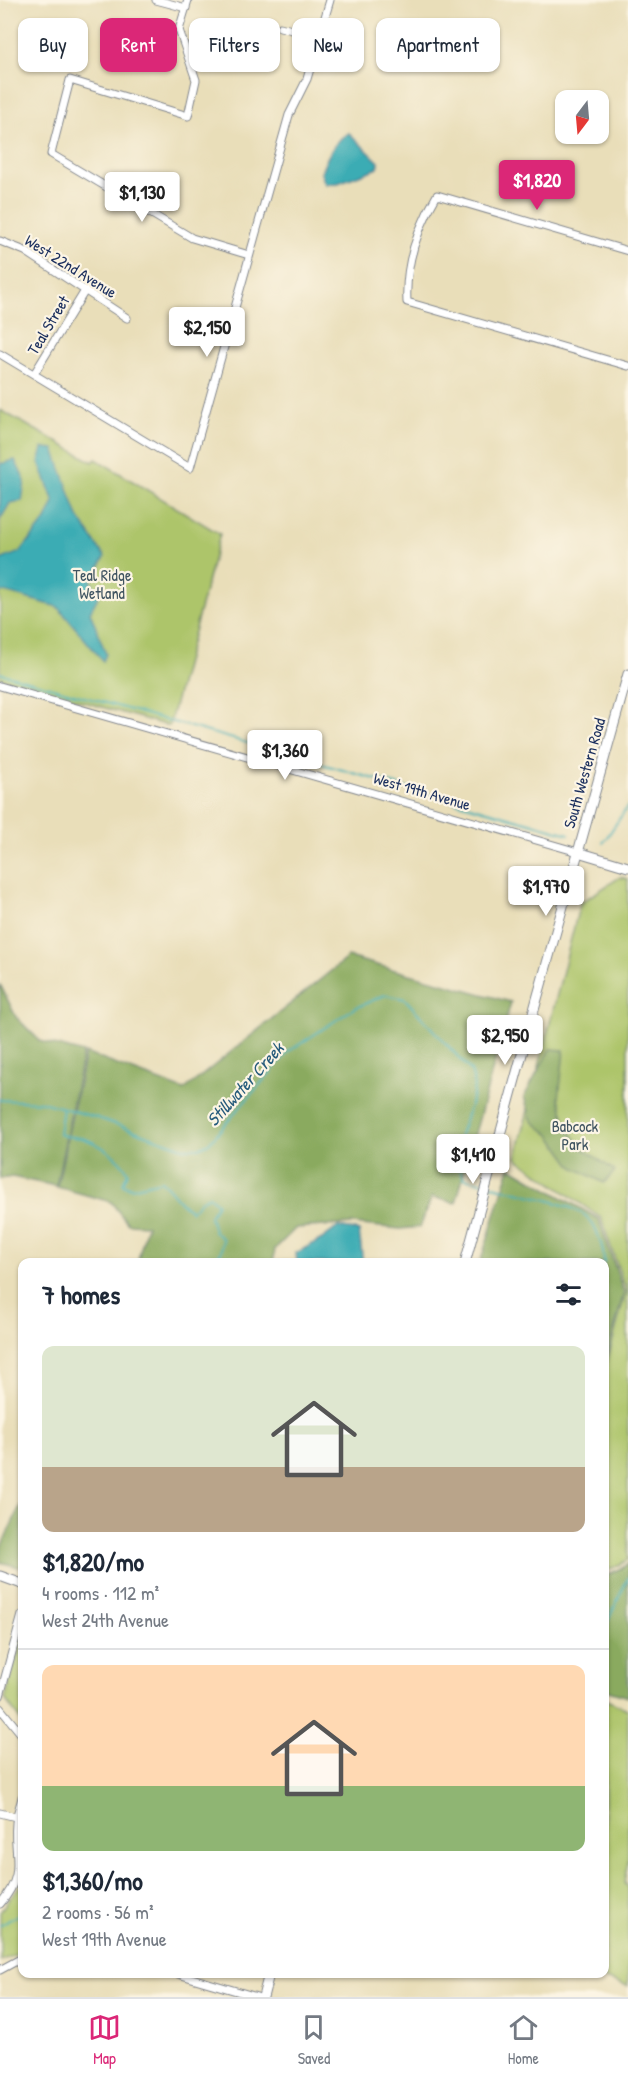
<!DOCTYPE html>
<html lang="en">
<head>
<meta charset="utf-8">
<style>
	body { margin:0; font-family:"Patrick Hand",sans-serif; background:#f6f6f7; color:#1f2937; height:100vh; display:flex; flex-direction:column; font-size:22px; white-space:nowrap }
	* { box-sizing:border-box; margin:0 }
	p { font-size:20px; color:#747a83 }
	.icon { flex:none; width:33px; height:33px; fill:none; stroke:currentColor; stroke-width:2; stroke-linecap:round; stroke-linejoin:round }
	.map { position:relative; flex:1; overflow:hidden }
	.details { position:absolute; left:18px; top:1258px; width:591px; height:720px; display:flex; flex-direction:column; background:#fff; border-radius:12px; box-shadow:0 2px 4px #0004 }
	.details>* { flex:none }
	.top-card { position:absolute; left:18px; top:18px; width:592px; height:54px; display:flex; gap:12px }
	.needle { width:39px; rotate:196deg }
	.controls { position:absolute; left:555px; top:90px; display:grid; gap:12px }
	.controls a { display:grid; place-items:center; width:54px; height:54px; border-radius:12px; background:#fff; box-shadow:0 2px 4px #0004; font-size:30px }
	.price { position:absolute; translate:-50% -51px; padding:0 14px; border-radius:6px; background:#fff; color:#222; font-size:20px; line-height:39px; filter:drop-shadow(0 2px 3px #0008) }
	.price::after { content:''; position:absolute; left:50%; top:36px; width:18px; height:14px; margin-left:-9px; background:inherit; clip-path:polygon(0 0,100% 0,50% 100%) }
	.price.selected { background:#db2777; color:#fff }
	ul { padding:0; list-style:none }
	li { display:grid; align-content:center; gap:12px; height:318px; padding:0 24px }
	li+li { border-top:2px solid #e0e1e3 }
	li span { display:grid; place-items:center; height:186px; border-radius:12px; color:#555 }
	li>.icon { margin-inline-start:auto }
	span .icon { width:108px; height:108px; fill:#fffc; stroke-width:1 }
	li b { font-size:26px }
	h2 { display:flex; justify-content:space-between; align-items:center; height:72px; padding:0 24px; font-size:26px }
	.pill { padding:0 21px; border-radius:12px; background:#fff; box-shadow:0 2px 4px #0004; font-size:21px; line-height:54px }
	.pill.selected { background:#db2777; color:#fff }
	.tabs { display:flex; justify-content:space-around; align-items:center; height:84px; border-top:2px solid #e0e1e3; background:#fff; font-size:16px; color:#747a83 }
	.tabs a { display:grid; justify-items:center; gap:3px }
	.tabs .selected { color:#db2777 }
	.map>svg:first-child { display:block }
	.green { fill:#adc56a; stroke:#647a64; stroke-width:1.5 }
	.forest { fill:#8aaa5e; stroke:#526c5e; stroke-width:1.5 }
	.water { fill:#3bacb4; stroke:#2b6e89; stroke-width:1.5 }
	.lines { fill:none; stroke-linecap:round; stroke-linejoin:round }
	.stream { stroke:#3bacb4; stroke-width:2 }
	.street-casing { stroke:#82868c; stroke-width:9 }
	.secondary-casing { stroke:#82868c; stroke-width:11 }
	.street { stroke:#fff; stroke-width:7 }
	.secondary { stroke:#fff; stroke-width:9 }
	.labels { text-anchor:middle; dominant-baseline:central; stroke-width:4.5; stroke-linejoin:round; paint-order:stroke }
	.street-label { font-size:16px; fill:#1b2f5e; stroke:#fcf5e5 }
	.park-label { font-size:16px; fill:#405461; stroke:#fcf5e5 }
	.water-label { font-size:18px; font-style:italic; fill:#265b7c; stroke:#fcf5e5 }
</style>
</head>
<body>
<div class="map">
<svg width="628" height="1997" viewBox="0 0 628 1997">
	<rect width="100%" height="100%" fill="#fcf5e5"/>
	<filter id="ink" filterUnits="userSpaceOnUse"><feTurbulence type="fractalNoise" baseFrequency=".0167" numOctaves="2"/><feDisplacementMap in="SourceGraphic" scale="12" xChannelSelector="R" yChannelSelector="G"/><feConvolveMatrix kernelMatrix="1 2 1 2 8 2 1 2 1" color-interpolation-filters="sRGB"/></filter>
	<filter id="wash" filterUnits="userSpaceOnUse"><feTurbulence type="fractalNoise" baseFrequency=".008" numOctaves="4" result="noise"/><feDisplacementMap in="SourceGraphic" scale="24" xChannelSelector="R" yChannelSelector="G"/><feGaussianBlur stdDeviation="1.35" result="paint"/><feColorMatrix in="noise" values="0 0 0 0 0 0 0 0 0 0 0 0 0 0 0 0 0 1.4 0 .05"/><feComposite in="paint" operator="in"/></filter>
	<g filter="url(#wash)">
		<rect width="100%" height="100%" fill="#e9deb9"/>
		<g class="green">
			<polygon points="0,410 93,462 96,459 220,534 169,726 0,678"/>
			<polygon points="620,877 628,879 628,1560 605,1572 605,1370 626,1291 601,1218 516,1158 580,903"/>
			<polygon points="22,1635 22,1722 5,1699"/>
			<polygon points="605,1699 628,1710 628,1862 624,1883 628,1888 628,1986 588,1974 604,1974"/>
			<polygon points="22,1873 22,1952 0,1961 0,1911 19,1887"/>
		</g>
		<g class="forest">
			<polygon points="348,957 511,1002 456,1203 432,1197 420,1227 400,1229 353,1224 296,1228 275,1249 273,1263 137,1263 147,1225 128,1224 111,1202 57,1187 85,1053 184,1090"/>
			<polygon points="0,984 16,1017 40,1041 83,1053 56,1186 12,1177 0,1179"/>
			<polygon points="550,1049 564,1050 559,1098 567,1128 584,1149 615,1171 604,1183 573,1167 550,1135 532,1121 524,1097"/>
			<polygon points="510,1167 599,1219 624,1293 605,1363 604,1263 480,1263"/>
			<polygon points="22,1502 22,1568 0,1562 0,1549"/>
			<polygon points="628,1564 628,1697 605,1690 604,1577"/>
		</g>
		<g class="water">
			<path d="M349 133 379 162 378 168 338 183 325 184 321 173C326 159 335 139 349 133Z"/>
			<polygon points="43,448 54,449 78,517 105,557 91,581 99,595 90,612 106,654 103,661 58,607 0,591 0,560 20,552 46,520 54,502 39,462"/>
			<polygon points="15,460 25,481 22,501 10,503 0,520 0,464"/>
			<polygon points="338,1227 359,1231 363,1263 297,1263 296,1253 322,1239"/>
		</g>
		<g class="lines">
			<g class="stream">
				<polyline points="0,673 569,834"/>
				<polyline points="603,843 628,806"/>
				<path d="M0 1100 42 1102 98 1118 183 1148H199L209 1143 288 1052 353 1009 385 995 405 999 471 1071C485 1105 441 1139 464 1178L484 1183"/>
				<path d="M63 1108 59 1134C67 1138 74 1136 82 1138 99 1143 119 1157 128 1172L123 1184 131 1188 161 1181C174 1191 177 1203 192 1211L200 1201 209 1196 217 1203 210 1216 214 1231 223 1239 221 1252 212 1263"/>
				<path d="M490 1185C514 1192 562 1201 583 1214 596 1222 604 1248 604 1263"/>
				<polyline points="604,1629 628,1578"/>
				<polyline points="0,1926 22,1912"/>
			</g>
		</g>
	</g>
	<g filter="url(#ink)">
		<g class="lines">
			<defs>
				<g id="street">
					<polyline points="156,0 186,8"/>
					<polyline points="188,0 179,30 196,80 188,116 70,80 51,154 192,238 249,255"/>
					<polyline points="280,27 320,37"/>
					<polyline points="0,241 25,251 127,318"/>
					<path d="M628 251 437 195C418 227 405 265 407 302L628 366"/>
					<polyline points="0,354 190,468 289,115 307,79 330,0"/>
					<polyline points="34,374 86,289"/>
					<polyline points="0,686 578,852"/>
					<polyline points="0,1696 22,1615"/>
					<polyline points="0,1708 22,1735"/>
					<polyline points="0,1813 16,1817"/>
					<path d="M0 1904C30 1870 10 1851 17 1816 18 1810 21 1803 22 1797"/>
					<polyline points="0,1970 22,1958"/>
					<polyline points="178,1974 257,1997"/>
				</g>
				<g id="secondary">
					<polyline points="578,852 628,867"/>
					<polyline points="465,1263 537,999 628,674"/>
					<polyline points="0,1576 22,1584"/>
					<polyline points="263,1997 269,1974"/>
				</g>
			</defs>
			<use href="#street" class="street-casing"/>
			<use href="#secondary" class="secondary-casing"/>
			<use href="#street" class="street"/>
			<use href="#secondary" class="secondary"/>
		</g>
	</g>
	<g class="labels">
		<g class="street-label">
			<text transform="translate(71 266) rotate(32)">West 22nd Avenue</text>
			<text transform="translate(48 325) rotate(-59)">Teal Street</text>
			<text transform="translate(584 773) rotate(-74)">South Western Road</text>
			<text transform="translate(422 791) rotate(16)">West 19th Avenue</text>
		</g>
		<g class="park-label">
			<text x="102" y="575">Teal Ridge<tspan x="102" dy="18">Wetland</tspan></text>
			<text x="575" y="1126">Babcock<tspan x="575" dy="18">Park</tspan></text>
		</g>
		<g class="water-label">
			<text transform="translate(245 1084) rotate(-48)">Stillwater Creek</text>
		</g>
	</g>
</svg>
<div class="controls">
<a><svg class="needle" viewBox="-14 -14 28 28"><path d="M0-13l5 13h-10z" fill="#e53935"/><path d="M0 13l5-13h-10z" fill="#747a83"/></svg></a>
</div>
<b class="price selected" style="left:537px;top:211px">$1,820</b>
<b class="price" style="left:142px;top:223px">$1,130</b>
<b class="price" style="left:207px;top:358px">$2,150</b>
<b class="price" style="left:285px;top:781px">$1,360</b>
<b class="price" style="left:546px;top:917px">$1,970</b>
<b class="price" style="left:505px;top:1066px">$2,950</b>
<b class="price" style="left:473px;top:1185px">$1,410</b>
<div class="top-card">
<a class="pill">Buy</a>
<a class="pill selected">Rent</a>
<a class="pill">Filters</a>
<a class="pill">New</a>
<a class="pill">Apartment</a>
</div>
<section class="details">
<h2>7 homes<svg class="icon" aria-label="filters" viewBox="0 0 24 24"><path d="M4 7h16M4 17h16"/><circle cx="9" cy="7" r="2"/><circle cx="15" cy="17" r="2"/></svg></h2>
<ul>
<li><span style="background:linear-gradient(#dfe7d0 65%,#b9a48a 0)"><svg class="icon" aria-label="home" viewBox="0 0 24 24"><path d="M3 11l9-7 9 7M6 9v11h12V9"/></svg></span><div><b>$1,820/mo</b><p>4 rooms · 112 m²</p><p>West 24th Avenue</p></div></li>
<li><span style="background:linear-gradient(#ffd9b3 65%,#8fb573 0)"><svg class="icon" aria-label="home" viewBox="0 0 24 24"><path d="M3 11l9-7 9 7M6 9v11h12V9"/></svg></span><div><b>$1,360/mo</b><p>2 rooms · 56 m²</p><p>West 19th Avenue</p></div></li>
</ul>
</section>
</div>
<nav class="tabs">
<a class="selected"><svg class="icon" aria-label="map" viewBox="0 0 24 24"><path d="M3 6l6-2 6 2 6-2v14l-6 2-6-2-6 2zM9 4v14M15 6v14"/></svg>Map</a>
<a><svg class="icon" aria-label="saved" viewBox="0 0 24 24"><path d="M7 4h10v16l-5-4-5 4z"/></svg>Saved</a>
<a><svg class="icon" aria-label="home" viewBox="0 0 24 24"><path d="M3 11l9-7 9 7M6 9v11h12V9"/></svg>Home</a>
</nav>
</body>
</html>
